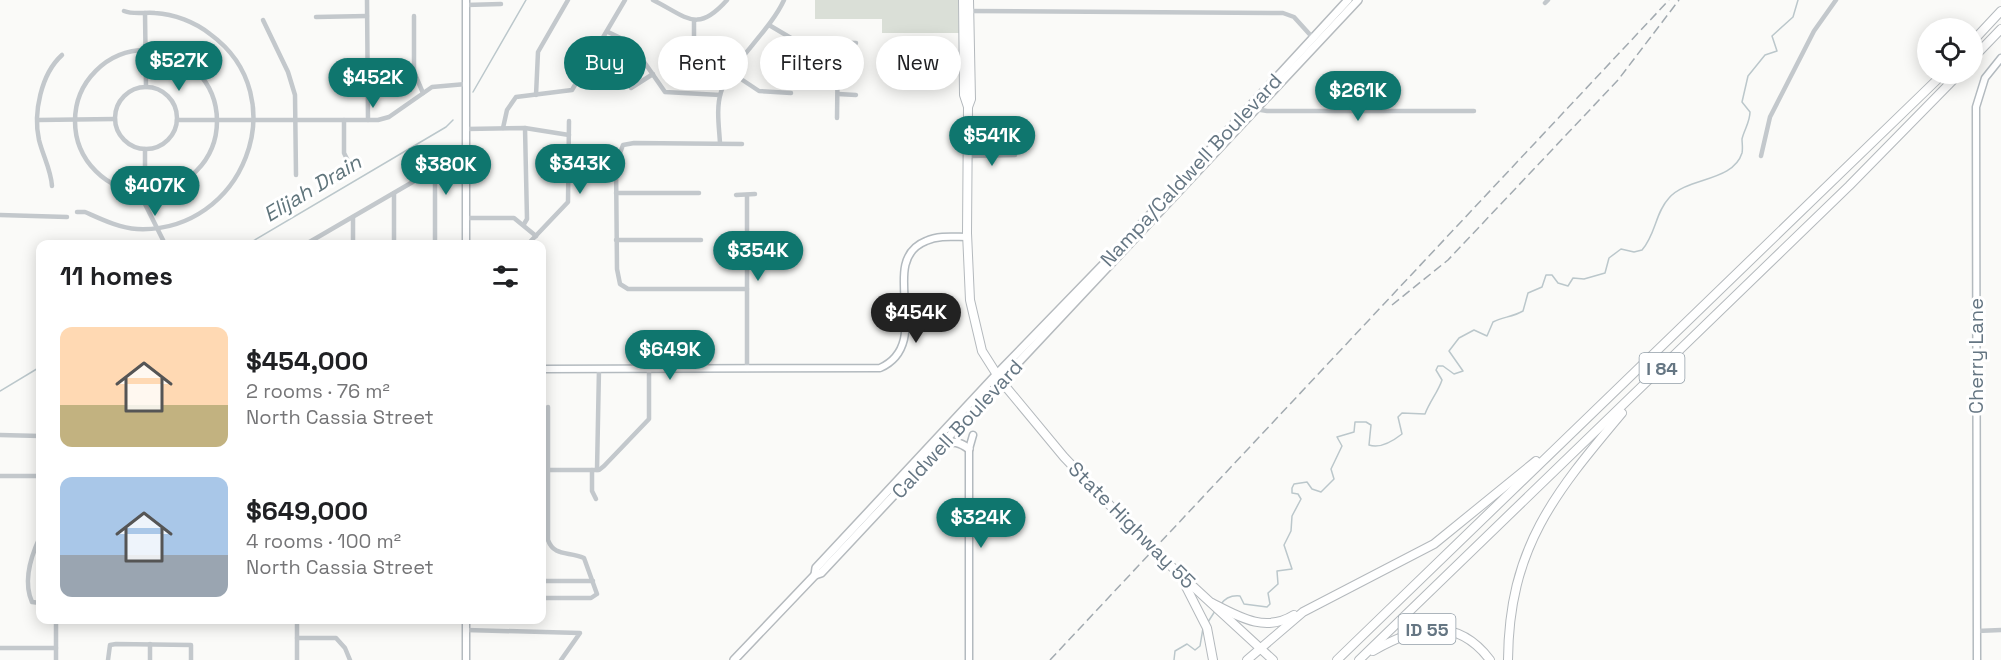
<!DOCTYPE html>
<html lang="en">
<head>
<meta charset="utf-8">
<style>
	body { margin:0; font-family:"Space Grotesk",sans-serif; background:#f6f6f6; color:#202124; height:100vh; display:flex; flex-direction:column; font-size:22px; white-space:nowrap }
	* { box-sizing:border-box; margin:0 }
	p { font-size:20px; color:#757577 }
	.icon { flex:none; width:33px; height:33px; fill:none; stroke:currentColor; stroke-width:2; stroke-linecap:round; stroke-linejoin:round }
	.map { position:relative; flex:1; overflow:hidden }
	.side { position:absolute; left:36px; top:240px; width:510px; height:384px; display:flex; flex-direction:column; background:#fff; border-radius:12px; box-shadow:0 3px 15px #0003 }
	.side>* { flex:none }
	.hud { position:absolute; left:564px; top:36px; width:570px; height:54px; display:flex; gap:12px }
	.controls { position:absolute; left:1917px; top:18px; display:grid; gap:12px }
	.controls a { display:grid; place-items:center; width:66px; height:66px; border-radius:50%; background:#fff; box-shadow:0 3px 15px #0003; font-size:30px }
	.price { position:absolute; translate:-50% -51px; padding:0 14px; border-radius:21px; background:#0f766e; color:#fff; font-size:20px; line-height:39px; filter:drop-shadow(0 2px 3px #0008) }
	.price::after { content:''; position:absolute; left:50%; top:36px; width:18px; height:14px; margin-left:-9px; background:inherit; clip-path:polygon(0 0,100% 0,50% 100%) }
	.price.selected { background:#222; color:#fff }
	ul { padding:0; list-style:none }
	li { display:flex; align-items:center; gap:18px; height:150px; padding:0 24px }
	li span { display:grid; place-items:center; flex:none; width:168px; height:120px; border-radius:12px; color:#555 }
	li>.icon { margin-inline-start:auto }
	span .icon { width:72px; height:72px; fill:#fffc; stroke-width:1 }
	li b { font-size:26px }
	h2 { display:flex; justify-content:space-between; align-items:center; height:72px; padding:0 24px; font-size:26px }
	.chip { padding:0 21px; border-radius:27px; background:#fff; box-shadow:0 3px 15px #0003; font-size:21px; line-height:54px }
	.chip.selected { background:#0f766e; color:#fff }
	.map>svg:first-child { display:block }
	.green { fill:#dadfd7 }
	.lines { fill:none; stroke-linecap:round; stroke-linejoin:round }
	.stream { stroke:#bbc7cb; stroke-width:1.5 }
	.secondary-casing { stroke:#b3babf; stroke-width:9 }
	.primary-casing { stroke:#b5babe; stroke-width:10 }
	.highway-casing { stroke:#b4b9bd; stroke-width:10 }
	.street { stroke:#c3c8cc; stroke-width:4.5 }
	.secondary { stroke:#fff; stroke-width:6 }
	.primary { stroke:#fff; stroke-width:7 }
	.highway { stroke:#fff; stroke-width:8 }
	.rail { stroke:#a2aab0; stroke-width:1.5; stroke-dasharray:9 4.5; stroke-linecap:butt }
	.highway-bridge-casing { stroke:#b4b9bd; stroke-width:10; stroke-linecap:butt }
	.highway-bridge { stroke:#fff; stroke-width:8 }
	.labels { text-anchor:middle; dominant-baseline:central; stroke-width:6; stroke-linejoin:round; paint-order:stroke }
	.shield { fill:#fff; stroke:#939fa8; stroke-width:1.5 }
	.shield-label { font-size:18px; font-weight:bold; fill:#657683 }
	.street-label { font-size:20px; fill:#657683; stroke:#fff }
	.water-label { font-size:21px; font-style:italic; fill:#60757c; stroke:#fff }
</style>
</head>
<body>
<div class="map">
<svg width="2001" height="660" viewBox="0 0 2001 660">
	<rect width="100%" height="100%" fill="#fafaf8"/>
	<polygon class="green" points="815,0 958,0 959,33 882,33 882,19 815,19"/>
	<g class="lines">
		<g class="stream">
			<polyline points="473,92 526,0"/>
			<polyline points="248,244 446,127 453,120"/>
			<polyline points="0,391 40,367"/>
			<path d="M1220 605C1225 598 1231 595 1240 596L1244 604 1267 607 1270 604 1268 593 1278 584 1277 571 1292 569 1284 545 1291 531 1292 516 1301 499 1298 494 1292 493V488L1294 484 1307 482 1312 489 1321 492 1334 479 1331 469 1342 446 1337 437 1354 432 1355 422H1366L1371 425 1369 445C1380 449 1393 441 1402 434L1398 417 1402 413 1425 414C1430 401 1438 392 1442 380L1436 370 1438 366H1443L1454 374 1463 371 1449 351 1459 338 1474 330 1487 336 1493 322C1502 317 1513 317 1523 311L1528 293 1542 287 1546 275H1552L1558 283 1568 286 1573 278 1584 279 1605 273 1609 258 1621 249 1634 252 1642 250C1656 234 1655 213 1669 198 1687 177 1733 182 1742 153 1743 148 1742 143 1742 139 1744 130 1750 122 1750 112L1742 102 1748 76 1765 55 1777 51 1772 36 1793 17 1798 0"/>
			<polyline points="1208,622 1215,611"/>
			<polyline points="1174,660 1175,651 1187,644 1195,650 1200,646 1203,628"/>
		</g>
		<defs>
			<g id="secondary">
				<polyline points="466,0 466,244"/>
				<path d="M542 369 880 368C936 343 875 261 926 241 939 235 954 237 967 237"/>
				<polyline points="466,620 466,660"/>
				<polyline points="969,660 969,449 973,435"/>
				<polyline points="1977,660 1976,107 1985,78 2001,58"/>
			</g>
			<g id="primary">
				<path d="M943 445C953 440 960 442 969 449"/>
				<polyline points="815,575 816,568 996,375 1124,243 1348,0"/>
				<polyline points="734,660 815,575 821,573 1358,0"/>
			</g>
			<g id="highway">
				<polyline points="963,0 964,95 968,107"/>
				<polyline points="969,0 971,99 968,107 967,233 970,300 982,351 1001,381 1064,457 1140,537"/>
				<polyline points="1972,42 2001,11"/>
				<polyline points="1972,59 2001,29"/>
				<polyline points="1160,556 1273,660"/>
				<polyline points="1182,579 1207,628 1213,660"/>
				<path d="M1212 603C1239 617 1265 633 1294 615"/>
				<path d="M1373 651C1415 627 1456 615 1490 660"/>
				<polyline points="1247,660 1303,612 1434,544 1536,461"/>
				<polyline points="1337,660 1943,74"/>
				<polyline points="1359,660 1849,186 1959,74"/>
				<path d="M1508 660C1509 548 1554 494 1622 413"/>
			</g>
		</defs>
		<use href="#secondary" class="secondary-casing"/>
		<use href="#primary" class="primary-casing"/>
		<use href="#highway" class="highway-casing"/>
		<g class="street">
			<polyline points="367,0 368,120"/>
			<path d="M653 0C687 17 697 34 727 0"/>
			<polyline points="1545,3 1548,0"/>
			<polyline points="466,5 501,4"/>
			<polyline points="969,11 1283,13 1294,17 1313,38"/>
			<polyline points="145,13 146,87"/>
			<polyline points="414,16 414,72 423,93"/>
			<polyline points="316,17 367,16"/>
			<polyline points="263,20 288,72 295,95 296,175"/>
			<polyline points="769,25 796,41 856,43"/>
			<polyline points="608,32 631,43 665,92 720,95"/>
			<polyline points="694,39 694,21"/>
			<circle cx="146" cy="121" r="71"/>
			<polyline points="336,69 342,64 367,63"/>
			<polyline points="732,73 759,91 791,93"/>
			<circle cx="146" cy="118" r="31"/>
			<polyline points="631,88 653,74"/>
			<polyline points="838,94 856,95"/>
			<polyline points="536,95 538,52 568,0"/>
			<polyline points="1255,109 1267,111 1474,111"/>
			<polyline points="837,118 838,43"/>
			<polyline points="38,120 115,119"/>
			<polyline points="177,120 378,120 389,117 432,87 466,84"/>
			<polyline points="344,120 344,153 348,161"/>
			<polyline points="503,128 507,110 516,97 572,90 625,0"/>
			<polyline points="466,129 525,128 569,135"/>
			<path d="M720 143C719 126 716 108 721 92 730 64 770 31 784 0"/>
			<polyline points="742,144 634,143 623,145 616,164 617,269 620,284 628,289 747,289"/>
			<polyline points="145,149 145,204 165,244"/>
			<polyline points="968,156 1015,155"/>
			<polyline points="1761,156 1770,117 1814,31 1836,0"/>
			<path d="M52 186C51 170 43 156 39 140 33 113 41 74 62 55"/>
			<polyline points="616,193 699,193"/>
			<polyline points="736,195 755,194"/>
			<path d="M77 212H85C101 219 119 228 137 229 243 234 297 97 210 34 195 22 174 14 155 13 144 12 134 15 124 11"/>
			<polyline points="0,215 67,217"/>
			<polyline points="466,218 514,218 536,236"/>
			<polyline points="524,224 527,219 525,128"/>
			<polyline points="616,240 701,240"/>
			<polyline points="306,244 435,169"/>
			<polyline points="353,244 353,217"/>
			<polyline points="394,244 394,193"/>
			<polyline points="435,244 435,169 466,153"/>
			<polyline points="528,244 568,202 569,121"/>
			<polyline points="747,369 747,195"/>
			<polyline points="0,435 40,436"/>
			<polyline points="542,470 599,470 604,466 649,419 649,369"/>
			<polyline points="592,470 592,491 596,499"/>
			<polyline points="597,470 599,369"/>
			<polyline points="0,476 40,476"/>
			<path d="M40 537C31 556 23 582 32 602L40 603"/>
			<polyline points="542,581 593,581"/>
			<path d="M542 598H591L597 594 584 558C569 551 554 557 548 540V407"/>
			<polyline points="297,620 297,660"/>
			<polyline points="56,624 56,660"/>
			<polyline points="466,630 580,633 561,660"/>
			<polyline points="1977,631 2001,630"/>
			<polyline points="297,638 336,638 345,648 350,660"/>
			<polyline points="0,648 56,648"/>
			<polyline points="108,660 110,645 116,644 191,645 191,660"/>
			<polyline points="150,660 150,644"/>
		</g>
		<use href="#secondary" class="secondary"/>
		<use href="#primary" class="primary"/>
		<use href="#highway" class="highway"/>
		<g class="rail">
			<polyline points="1392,305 1448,260 1618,80 1679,0"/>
			<polyline points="1050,660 1669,0"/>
		</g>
		<defs>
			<polyline id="highway-bridge" points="1140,537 1160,556"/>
		</defs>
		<use href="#highway-bridge" class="highway-bridge-casing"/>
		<use href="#highway-bridge" class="highway-bridge"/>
	</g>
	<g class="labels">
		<g class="shield">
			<rect x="1639.5" y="353" width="45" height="30" rx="4.5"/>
			<rect x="1398.5" y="614" width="57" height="30" rx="4.5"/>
		</g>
		<g class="shield-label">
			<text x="1662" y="368">I 84</text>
			<text x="1427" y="629">ID 55</text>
		</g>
		<g class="street-label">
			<text transform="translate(1191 170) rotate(-47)">Nampa/Caldwell Boulevard</text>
			<text transform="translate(1976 356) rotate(-90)">Cherry Lane</text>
			<text transform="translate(957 429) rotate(-47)">Caldwell Boulevard</text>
			<text transform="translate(1132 525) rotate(45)">State Highway 55</text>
		</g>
		<g class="water-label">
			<text transform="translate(312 188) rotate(-31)">Elijah Drain</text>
		</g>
	</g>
</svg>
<div class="controls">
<a><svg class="icon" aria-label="locate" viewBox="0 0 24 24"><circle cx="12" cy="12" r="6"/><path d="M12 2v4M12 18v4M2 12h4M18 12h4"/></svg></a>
</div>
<b class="price" style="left:179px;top:92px">$527K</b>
<b class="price" style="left:373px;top:109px">$452K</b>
<b class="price" style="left:1358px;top:122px">$261K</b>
<b class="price" style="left:992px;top:167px">$541K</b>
<b class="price" style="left:580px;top:195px">$343K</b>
<b class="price" style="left:446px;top:196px">$380K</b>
<b class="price" style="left:155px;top:217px">$407K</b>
<b class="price" style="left:758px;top:282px">$354K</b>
<b class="price selected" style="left:916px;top:344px">$454K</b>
<b class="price" style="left:670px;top:381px">$649K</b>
<b class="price" style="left:981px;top:549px">$324K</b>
<div class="hud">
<a class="chip selected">Buy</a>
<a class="chip">Rent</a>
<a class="chip">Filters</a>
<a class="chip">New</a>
</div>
<section class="side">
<h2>11 homes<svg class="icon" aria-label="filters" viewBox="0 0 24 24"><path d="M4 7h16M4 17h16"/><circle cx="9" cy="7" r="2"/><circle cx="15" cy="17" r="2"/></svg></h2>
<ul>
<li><span style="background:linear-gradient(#ffd9b3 65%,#c2b280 0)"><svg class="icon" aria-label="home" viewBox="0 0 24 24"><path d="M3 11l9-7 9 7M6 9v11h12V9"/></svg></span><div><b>$454,000</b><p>2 rooms · 76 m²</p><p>North Cassia Street</p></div></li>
<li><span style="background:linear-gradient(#a9c7e8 65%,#9aa5b1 0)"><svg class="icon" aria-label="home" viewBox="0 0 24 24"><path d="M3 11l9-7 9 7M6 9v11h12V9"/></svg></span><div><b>$649,000</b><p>4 rooms · 100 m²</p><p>North Cassia Street</p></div></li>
</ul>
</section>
</div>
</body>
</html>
